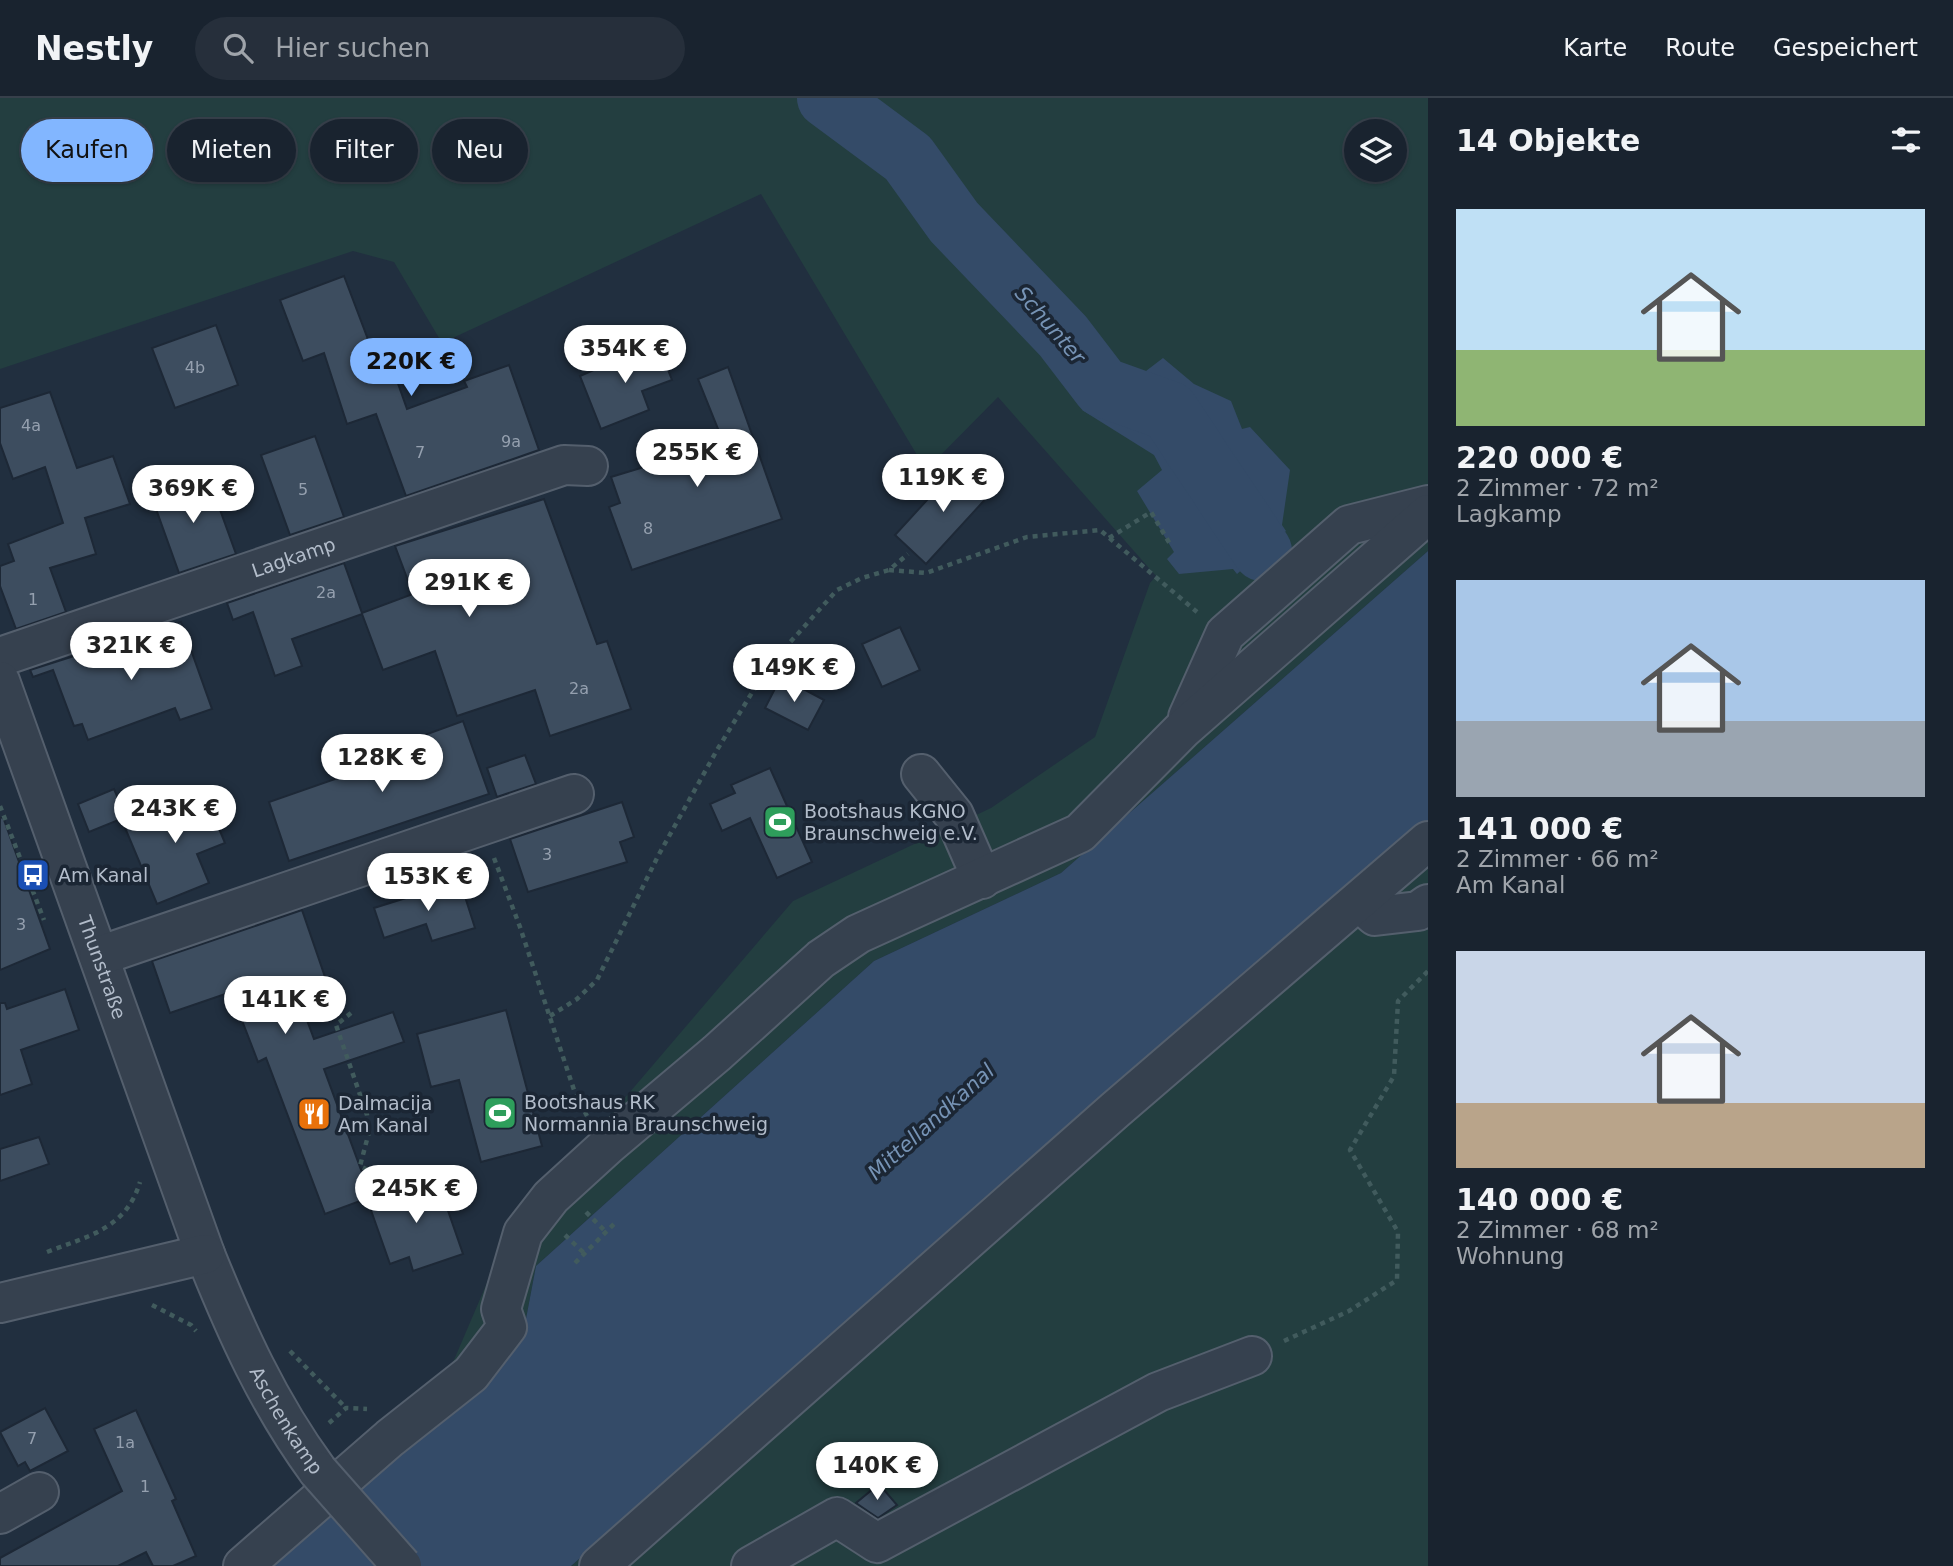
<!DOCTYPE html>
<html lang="de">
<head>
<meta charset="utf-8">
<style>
	body { margin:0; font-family:"DejaVu Sans",sans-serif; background:#262f3b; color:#f1f3f6; height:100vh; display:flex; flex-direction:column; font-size:26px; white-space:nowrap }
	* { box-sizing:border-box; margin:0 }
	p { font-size:23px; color:#9fa4aa }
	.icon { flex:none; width:38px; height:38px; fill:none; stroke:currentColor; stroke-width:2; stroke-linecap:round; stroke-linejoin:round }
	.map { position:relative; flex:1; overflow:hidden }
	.sheet { display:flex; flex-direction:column; background:#19232f; width:525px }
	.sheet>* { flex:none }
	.top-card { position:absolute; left:21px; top:21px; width:665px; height:63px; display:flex; gap:14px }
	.controls { position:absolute; left:1344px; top:21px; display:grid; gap:14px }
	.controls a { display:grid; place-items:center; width:63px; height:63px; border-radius:50%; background:#19232f; box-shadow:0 2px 5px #0004,0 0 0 2px #37404b; font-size:35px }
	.price { position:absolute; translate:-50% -60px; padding:0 16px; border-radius:24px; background:#fff; color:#222; font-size:23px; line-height:46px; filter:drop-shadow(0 2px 4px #0008) }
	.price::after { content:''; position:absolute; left:50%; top:42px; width:21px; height:16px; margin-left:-10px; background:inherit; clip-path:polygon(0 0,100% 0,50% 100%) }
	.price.on { background:#82b6ff; color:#111 }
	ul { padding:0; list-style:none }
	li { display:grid; align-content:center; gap:14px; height:371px; padding:0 28px }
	li span { display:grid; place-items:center; height:217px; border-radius:0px; color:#555 }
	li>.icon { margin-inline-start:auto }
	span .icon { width:126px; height:126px; fill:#fffc; stroke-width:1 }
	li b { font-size:30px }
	h2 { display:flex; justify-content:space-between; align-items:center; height:84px; padding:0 28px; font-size:30px }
	.tag { padding:0 24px; border-radius:32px; background:#19232f; box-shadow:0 2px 5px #0004,0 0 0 2px #37404b; font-size:24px; line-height:63px }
	.tag.on { background:#82b6ff; color:#111 }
	header { display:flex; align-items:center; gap:42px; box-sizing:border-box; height:98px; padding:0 35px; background:#19232f; border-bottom:2px solid #37404b }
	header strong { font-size:33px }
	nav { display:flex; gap:38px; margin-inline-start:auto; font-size:24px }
	.search { width:490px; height:63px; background:#262f3b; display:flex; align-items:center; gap:18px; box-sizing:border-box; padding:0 24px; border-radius:38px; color:#9fa4aa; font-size:26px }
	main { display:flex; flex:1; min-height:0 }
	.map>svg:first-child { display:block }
	.green { fill:#233e40; fill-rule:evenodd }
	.water { fill:#344b68 }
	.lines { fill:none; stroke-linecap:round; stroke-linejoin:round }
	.river { stroke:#344b68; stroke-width:60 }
	.building { fill:#3d4d5f; stroke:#1d2836; stroke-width:2 }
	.minor-casing { stroke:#545f6d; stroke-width:42 }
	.path { stroke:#415b5d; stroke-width:4.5; stroke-dasharray:5 5; stroke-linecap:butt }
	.minor { stroke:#36414f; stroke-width:38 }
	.minor-bridge-casing { stroke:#545f6d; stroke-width:42; stroke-linecap:butt }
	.minor-bridge { stroke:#36414f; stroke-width:38 }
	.labels { text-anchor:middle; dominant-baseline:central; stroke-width:7; stroke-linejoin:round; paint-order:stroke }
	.number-label { font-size:16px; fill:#95a0af }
	.street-label { font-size:19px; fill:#b2bcca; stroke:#1b2634 }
	.poi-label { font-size:19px; fill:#b2bcca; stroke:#1b2634; text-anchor:start }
	.water-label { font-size:21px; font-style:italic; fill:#7693b5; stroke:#1b2634 }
</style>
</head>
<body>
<header>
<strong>Nestly</strong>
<div class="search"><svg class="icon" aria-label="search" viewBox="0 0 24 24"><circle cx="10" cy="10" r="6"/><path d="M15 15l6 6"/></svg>Hier suchen</div>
<nav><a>Karte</a><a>Route</a><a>Gespeichert</a></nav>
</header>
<main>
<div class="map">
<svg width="1428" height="1468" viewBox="0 0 1428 1468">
	<rect width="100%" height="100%" fill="#212f3f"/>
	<g class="green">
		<path d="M0 0H1428V453L1061 775 874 863 536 1168 522 1242 356 1389 451 1269 507 1138 793 803 991 710 1095 639 1150 485 1156 478 998 299 926 372 761 96 442 245 394 164 353 153 0 271ZM1356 33H1395V72H1356Z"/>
		<polygon points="1428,724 1428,1468 571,1468"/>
	</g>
	<g class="water">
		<polygon points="1163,260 1194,286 1231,303 1242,331 1250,329 1290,372 1282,427 1286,433 1237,476 1233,471 1179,476 1167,461 1174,454 1137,393 1162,372 1154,357 1082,312 1093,284 1126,273 1146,273"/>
		<polygon points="1428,453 1428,724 571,1468 267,1468 522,1242 536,1168 874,863 1061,775"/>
	</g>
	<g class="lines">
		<polyline class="river" points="827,0 908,60 954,124 1063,238 1102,289 1169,313 1262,453"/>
	</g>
	<g class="building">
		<polygon points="344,178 383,281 395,277 407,311 467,289 464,283 509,267 539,352 406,398 376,316 347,326 324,255 303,263 280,202"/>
		<polygon points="216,227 238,287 175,310 152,250"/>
		<polygon points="657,244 672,282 642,293 649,312 601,331 580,278"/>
		<polygon points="728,269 782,421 632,472 609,409 620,405 611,379 657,365 658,369 724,346 698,281"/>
		<polygon points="50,294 77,370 113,358 130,406 85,420 96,456 50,470 66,514 16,531 0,488 0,468 14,463 8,446 63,425 45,369 13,381 0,345 0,310"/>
		<polygon points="315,338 344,419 290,437 261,357"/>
		<polygon points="960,366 991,395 926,466 895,437"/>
		<polygon points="191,382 194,389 210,384 236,456 179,475 151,397"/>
		<polygon points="544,401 597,546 607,543 631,611 550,638 535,592 457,618 435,553 383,572 362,516 292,541 302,568 275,578 253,514 233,522 227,505 344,465 362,515 413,496 395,448"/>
		<polygon points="181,524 212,611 180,622 175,610 88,642 82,626 74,628 53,572 33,579 30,572"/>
		<polygon points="900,529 920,572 882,589 862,546"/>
		<polygon points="781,579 824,602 808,632 765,610"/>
		<polygon points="463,623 489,696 289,763 269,704 401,658 397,647"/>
		<polygon points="525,657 536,686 497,699 487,670"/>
		<polygon points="770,670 812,764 777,780 750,720 722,733 710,706 735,695 731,687"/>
		<polygon points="114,691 126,719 89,734 78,706"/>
		<polygon points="203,692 225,745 197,756 209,785 157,806 123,725"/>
		<polygon points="622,704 634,739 620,744 627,764 528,794 510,741"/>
		<polygon points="3,719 50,851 0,872 0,720"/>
		<polygon points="460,783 475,830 432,843 426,826 384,840 374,810"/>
		<polygon points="302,812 325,879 295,890 314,941 393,914 404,944 324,971 371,1099 325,1116 266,960 258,964 231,894 170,915 152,863"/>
		<polygon points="65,891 79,932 21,952 32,986 0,997 0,905 5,905 7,911"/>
		<polygon points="506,912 542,1048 481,1064 459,982 431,989 417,936"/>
		<polygon points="39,1039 49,1066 0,1083 0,1051"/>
		<polygon points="436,1078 463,1156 413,1173 409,1159 390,1166 367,1101"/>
		<polygon points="45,1310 68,1353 30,1373 25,1364 18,1368 0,1334"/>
		<polygon points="136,1312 176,1401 172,1403 196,1458 173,1468 153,1468 146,1454 118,1468 0,1468 0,1460 122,1393 94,1331"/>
		<polygon points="879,1386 897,1407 878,1420 856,1405"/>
	</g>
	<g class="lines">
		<defs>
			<g id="minor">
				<path id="s1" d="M0 559 564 367 588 368"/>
				<path id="s2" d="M0 583 205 1156C236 1233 268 1305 318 1373"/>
				<polyline points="1188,619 1225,536 1349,427 1428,407"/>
				<polyline points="921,676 954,717 982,781"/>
				<polyline points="1359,804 1375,818 1418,813 1428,806"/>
				<polyline points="99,858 574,696"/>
				<polyline points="0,1205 205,1156"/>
				<polyline points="0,1416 39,1394"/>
				<polyline points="243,1468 390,1340 471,1276 507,1229 501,1211 523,1135 551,1099 608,1047 717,955 821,861 858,836 1080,735 1183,631 1428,416"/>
				<polyline points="599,1468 1115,1012 1428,743"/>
				<polyline points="751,1468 837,1419 877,1445 1158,1294 1252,1258"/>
			</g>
		</defs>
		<use href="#minor" class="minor-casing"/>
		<g class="path">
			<polyline points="1109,440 1151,414 1170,446"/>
			<polyline points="889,472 926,475 1027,439 1100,432 1197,514"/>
			<polyline points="0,708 44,822"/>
			<polyline points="494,760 520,829 575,995 587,1018"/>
			<polyline points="351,915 336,927 367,1017 369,1034 360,1068 376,1076 394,1092"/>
			<polyline points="550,918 577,901 597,882 658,758 717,652 753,593 785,550 837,492 862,480 889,472 908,456"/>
			<polyline points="586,1114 606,1134"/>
			<polyline points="565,1137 585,1156"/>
			<path d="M47 1154C88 1138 126 1131 140 1084"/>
			<polyline points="575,1165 617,1123"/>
			<polyline points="152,1207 191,1227 196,1233"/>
			<polyline points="1284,1243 1349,1213 1397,1182 1398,1134 1350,1052 1394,978 1398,903 1428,873"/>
			<polyline points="290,1253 346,1310"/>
			<polyline points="329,1325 346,1310 367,1311"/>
		</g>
		<use href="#minor" class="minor"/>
		<defs>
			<polyline id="minor-bridge" points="318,1373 402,1468"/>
		</defs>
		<use href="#minor-bridge" class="minor-bridge-casing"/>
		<use href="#minor-bridge" class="minor-bridge"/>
	</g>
	<defs>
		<symbol id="stadium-square" viewBox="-11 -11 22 22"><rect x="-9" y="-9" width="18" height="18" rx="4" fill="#2e9e5b" stroke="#1b2634"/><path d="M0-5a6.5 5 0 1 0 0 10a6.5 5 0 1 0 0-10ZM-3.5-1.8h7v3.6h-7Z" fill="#fff"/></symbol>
		<symbol id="bus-square" viewBox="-11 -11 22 22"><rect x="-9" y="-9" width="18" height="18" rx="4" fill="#1a4fb4" stroke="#1b2634"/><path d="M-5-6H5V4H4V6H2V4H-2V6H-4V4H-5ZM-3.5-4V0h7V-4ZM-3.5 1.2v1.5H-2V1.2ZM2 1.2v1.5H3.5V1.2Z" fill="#fff"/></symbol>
		<symbol id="restaurant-square" viewBox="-11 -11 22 22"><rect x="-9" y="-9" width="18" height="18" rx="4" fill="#e8710a" stroke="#1b2634"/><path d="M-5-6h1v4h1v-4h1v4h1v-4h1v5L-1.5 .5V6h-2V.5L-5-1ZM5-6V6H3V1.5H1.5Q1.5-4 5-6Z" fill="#fff"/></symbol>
	</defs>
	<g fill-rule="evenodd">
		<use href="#stadium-square" x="761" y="705" width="38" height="38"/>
		<use href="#bus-square" x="14" y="758" width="38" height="38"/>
		<use href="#stadium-square" x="481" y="996" width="38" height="38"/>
		<use href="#restaurant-square" x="295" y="997" width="38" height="38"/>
	</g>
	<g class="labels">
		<g class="number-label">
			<text x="195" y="269">4b</text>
			<text x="31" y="327">4a</text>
			<text x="511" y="343">9a</text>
			<text x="420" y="354">7</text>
			<text x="303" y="391">5</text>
			<text x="648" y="430">8</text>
			<text x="326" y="494">2a</text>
			<text x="33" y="501">1</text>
			<text x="579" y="590">2a</text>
			<text x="547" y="756">3</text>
			<text x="21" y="826">3</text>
			<text x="32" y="1340">7</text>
			<text x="125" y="1344">1a</text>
			<text x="145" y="1388">1</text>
		</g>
		<g class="street-label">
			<text stroke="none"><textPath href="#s1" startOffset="310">Lagkamp</textPath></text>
			<text stroke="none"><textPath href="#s2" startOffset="304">Thunstraße</textPath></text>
			<text stroke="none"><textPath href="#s2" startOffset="794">Aschenkamp</textPath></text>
		</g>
		<g class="poi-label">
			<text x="804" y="713">Bootshaus KGNO<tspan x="804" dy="22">Braunschweig e.V.</tspan></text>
			<text x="58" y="777">Am Kanal</text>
			<text x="524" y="1004">Bootshaus RK<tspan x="524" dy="22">Normannia Braunschweig</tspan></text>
			<text x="338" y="1005">Dalmacija<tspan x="338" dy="22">Am Kanal</tspan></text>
		</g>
		<g class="water-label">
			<text transform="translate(1050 227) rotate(49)">Schunter</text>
			<text transform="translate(931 1024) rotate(-42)">Mittellandkanal</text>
		</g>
	</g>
</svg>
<div class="controls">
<a><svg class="icon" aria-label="layers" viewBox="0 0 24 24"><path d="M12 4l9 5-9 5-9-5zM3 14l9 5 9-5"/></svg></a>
</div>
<b class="price" style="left:625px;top:287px">354K €</b>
<b class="price on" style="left:411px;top:300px">220K €</b>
<b class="price" style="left:697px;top:391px">255K €</b>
<b class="price" style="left:943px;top:416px">119K €</b>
<b class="price" style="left:193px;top:427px">369K €</b>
<b class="price" style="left:469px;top:521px">291K €</b>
<b class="price" style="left:131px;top:584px">321K €</b>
<b class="price" style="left:794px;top:606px">149K €</b>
<b class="price" style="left:382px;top:696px">128K €</b>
<b class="price" style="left:175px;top:747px">243K €</b>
<b class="price" style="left:428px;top:815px">153K €</b>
<b class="price" style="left:285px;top:938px">141K €</b>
<b class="price" style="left:416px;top:1127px">245K €</b>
<b class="price" style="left:877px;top:1404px">140K €</b>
<div class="top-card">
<a class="tag on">Kaufen</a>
<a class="tag">Mieten</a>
<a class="tag">Filter</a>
<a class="tag">Neu</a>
</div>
</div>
<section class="sheet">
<h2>14 Objekte<svg class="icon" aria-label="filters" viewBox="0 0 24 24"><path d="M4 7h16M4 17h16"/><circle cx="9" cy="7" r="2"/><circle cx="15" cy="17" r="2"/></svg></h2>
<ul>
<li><span style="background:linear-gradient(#bfe0f5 65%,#8fb573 0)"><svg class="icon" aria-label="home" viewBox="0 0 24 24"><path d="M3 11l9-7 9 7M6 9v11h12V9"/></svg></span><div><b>220 000 €</b><p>2 Zimmer · 72 m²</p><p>Lagkamp</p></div></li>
<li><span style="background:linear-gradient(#a9c7e8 65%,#9aa5b1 0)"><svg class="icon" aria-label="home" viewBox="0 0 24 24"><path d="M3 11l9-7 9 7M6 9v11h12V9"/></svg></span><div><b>141 000 €</b><p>2 Zimmer · 66 m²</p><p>Am Kanal</p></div></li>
<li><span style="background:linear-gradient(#c9d6e8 70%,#b9a48a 0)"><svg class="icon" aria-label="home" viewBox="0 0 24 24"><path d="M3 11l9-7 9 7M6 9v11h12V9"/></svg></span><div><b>140 000 €</b><p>2 Zimmer · 68 m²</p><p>Wohnung</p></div></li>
</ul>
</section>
</main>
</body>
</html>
